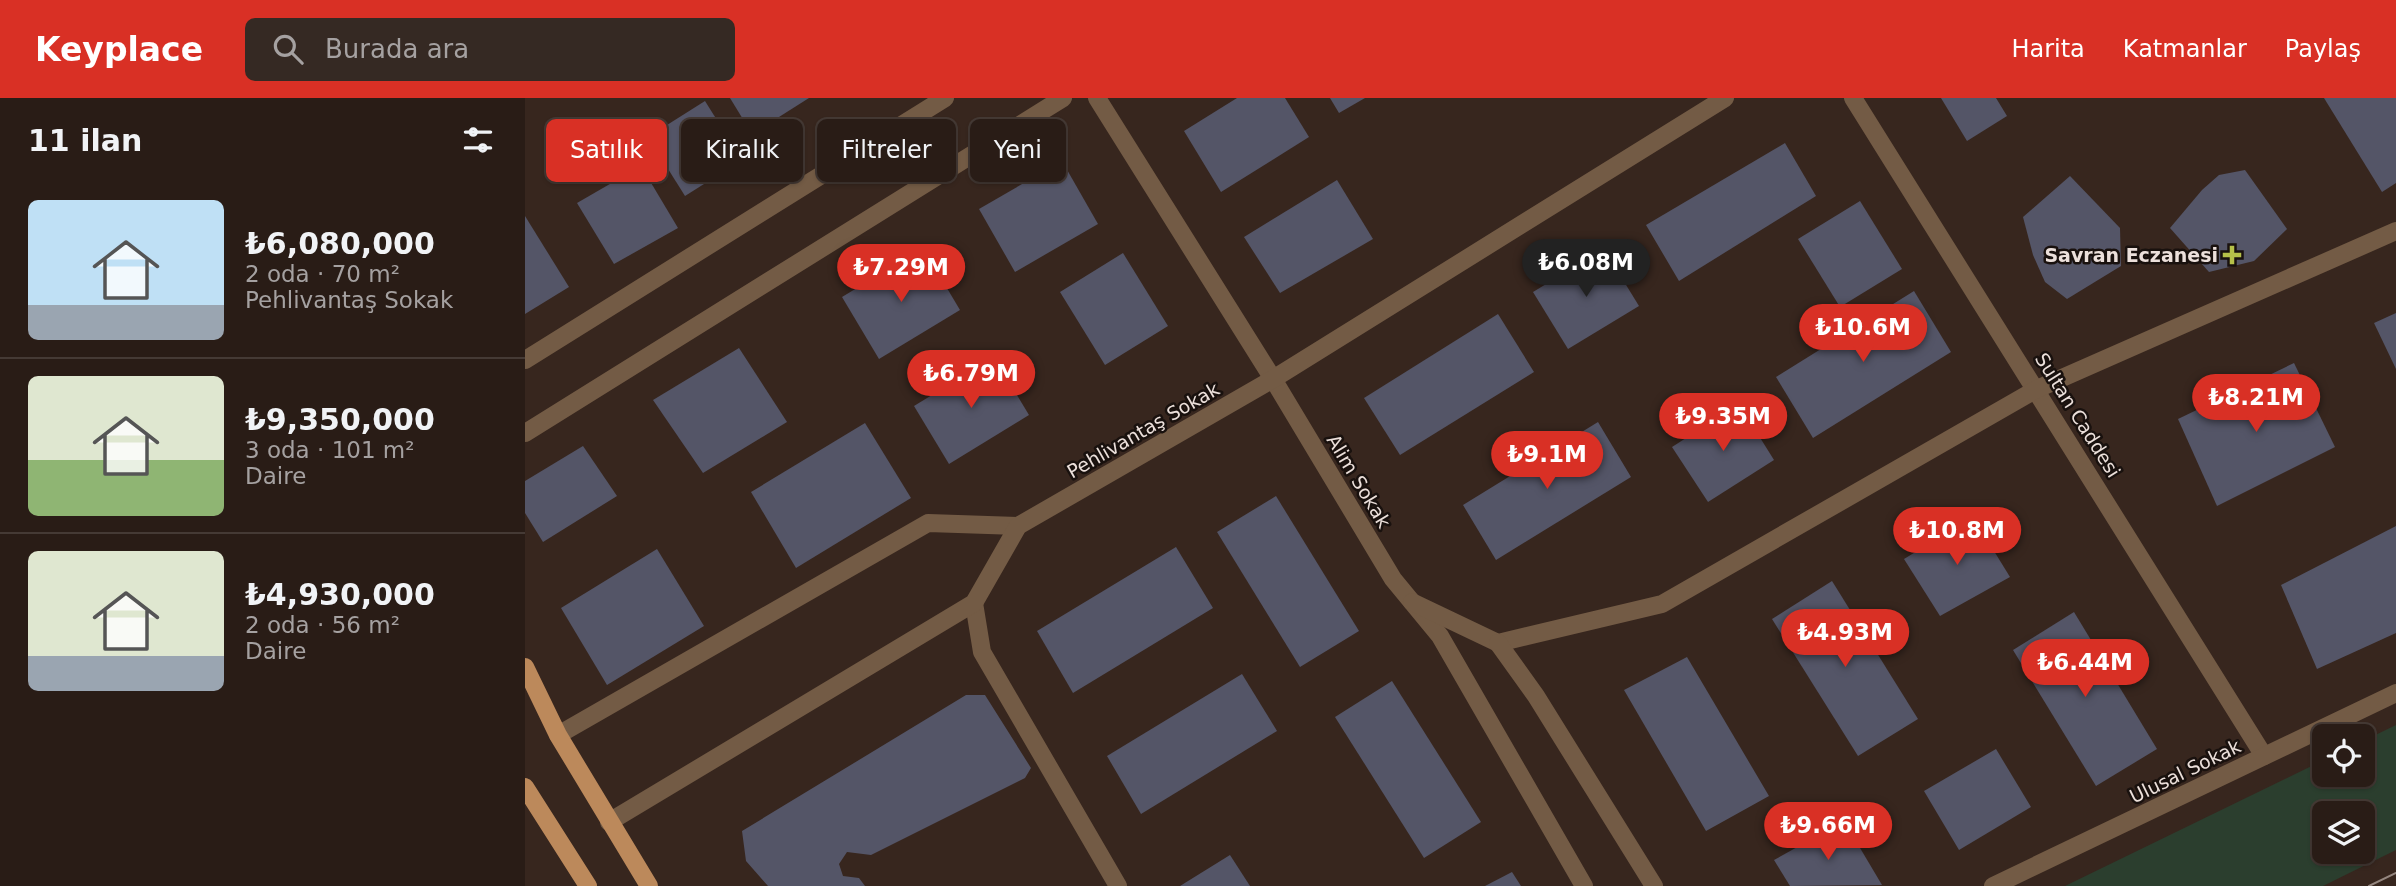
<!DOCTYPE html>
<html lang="tr">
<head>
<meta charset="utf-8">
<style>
	body { margin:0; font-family:"DejaVu Sans",sans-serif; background:#352923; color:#f1f3f6; height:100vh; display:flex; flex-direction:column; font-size:26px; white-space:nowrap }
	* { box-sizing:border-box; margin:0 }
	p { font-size:23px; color:#a5a1a1 }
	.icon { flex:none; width:38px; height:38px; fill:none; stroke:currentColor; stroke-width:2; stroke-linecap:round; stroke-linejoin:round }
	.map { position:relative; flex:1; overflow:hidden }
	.drawer { display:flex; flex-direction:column; background:#291c16; width:525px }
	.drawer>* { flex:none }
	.guide { position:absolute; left:21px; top:21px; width:665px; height:63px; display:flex; gap:14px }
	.fabs { position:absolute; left:1787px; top:626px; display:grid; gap:14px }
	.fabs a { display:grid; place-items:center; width:63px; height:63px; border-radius:10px; background:#291c16; box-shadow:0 2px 5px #0004,0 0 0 2px #453a35; font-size:35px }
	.price { position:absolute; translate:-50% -60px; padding:0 16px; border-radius:24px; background:#d93025; color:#fff; font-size:23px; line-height:46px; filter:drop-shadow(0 2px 4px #0008) }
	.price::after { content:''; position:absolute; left:50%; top:42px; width:21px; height:16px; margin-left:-10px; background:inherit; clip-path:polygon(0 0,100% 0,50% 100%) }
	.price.on { background:#222; color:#fff }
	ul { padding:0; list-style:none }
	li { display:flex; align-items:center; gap:21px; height:175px; padding:0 28px }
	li+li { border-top:2px solid #453a35 }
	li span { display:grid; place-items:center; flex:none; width:196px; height:140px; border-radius:10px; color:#555 }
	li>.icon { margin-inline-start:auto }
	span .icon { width:84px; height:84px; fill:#fffc; stroke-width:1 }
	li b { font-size:30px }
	h2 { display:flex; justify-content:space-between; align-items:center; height:84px; padding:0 28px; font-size:30px }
	.chip { padding:0 24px; border-radius:10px; background:#291c16; box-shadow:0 2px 5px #0004,0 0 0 2px #453a35; font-size:24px; line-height:63px }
	.chip.on { background:#d93025; color:#fff }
	header { display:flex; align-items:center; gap:42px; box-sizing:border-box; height:98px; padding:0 35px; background:#d93025; color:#fff }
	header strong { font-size:33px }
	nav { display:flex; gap:38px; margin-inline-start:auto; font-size:24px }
	.search { width:490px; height:63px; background:#352923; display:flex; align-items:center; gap:18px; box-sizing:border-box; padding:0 24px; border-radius:10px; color:#a5a1a1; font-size:26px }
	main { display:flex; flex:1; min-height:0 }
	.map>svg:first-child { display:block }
	.green { fill:#2b3e2e; fill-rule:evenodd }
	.building { fill:#545567 }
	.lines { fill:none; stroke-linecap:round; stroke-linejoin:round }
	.minor { stroke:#735b45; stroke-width:18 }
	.major { stroke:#bc895b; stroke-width:18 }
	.tram { stroke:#94867f; stroke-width:2 }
	.poi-dot { fill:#b6c149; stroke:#19110e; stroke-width:2.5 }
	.labels { text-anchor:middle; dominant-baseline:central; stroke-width:5; stroke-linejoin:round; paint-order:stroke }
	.poi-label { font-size:19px; font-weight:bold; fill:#ece0db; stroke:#19110e; text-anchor:end }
	.street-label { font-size:19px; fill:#ece0db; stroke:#19110e }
</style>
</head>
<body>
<header>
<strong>Keyplace</strong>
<div class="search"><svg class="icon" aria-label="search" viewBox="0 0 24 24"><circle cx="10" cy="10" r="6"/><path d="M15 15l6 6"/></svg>Burada ara</div>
<nav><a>Harita</a><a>Katmanlar</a><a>Paylaş</a></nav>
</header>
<main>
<section class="drawer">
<h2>11 ilan<svg class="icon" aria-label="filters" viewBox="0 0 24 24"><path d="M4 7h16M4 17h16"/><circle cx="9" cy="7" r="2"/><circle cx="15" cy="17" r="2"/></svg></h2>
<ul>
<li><span style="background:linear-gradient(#bfe0f5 75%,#9aa5b1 0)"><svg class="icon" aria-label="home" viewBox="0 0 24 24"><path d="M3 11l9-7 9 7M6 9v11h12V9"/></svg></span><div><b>₺6,080,000</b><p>2 oda · 70 m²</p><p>Pehlivantaş Sokak</p></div></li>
<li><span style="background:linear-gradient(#dfe7d0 60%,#8fb573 0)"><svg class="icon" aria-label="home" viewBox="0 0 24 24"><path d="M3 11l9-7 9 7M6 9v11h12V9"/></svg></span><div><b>₺9,350,000</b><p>3 oda · 101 m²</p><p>Daire</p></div></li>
<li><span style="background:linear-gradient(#dfe7d0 75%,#9aa5b1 0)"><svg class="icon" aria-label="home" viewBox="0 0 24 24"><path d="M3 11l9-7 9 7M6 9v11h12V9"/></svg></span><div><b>₺4,930,000</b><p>2 oda · 56 m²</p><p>Daire</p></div></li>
</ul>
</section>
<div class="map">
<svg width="1871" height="788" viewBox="0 0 1871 788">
	<rect width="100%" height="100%" fill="#37261e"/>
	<path class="green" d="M1871 627V752L1798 788H1540L1799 662V677H1838V643ZM1799 716H1838V754H1799Z"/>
	<g class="building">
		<polygon points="205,0 284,0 227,36"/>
		<polygon points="712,0 760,0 784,39 696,94 659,33"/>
		<polygon points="805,0 840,0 814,15"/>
		<polygon points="1416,0 1471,0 1482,18 1442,43"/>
		<polygon points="1799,0 1871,0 1871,85 1857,94"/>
		<polygon points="180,3 217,62 160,98 123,39"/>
		<polygon points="1260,45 1291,98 1154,183 1121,127"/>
		<polygon points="537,63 573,126 490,174 454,111"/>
		<polygon points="116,68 153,130 89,166 52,105"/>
		<polygon points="1720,72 1762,131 1729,163 1684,174 1645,130 1677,92 1694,77"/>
		<polygon points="1545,78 1595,130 1596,168 1542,201 1520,184 1508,157 1498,119"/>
		<polygon points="812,82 848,141 755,195 719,139"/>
		<polygon points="1335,103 1377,171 1315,209 1273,141"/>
		<polygon points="0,118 44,189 0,216"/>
		<polygon points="398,150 435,212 354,261 317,199"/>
		<polygon points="1079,151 1114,208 1043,251 1008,194"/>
		<polygon points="598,155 643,228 580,267 535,194"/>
		<polygon points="1389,193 1426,254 1288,340 1251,279"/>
		<polygon points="1871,215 1871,271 1849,225"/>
		<polygon points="973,216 1009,274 875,357 839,300"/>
		<polygon points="214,250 262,324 178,375 128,302"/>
		<polygon points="469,259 504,317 424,366 389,308"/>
		<polygon points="1769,265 1810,349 1692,408 1653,321"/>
		<polygon points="1214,306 1249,362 1183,404 1147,349"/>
		<polygon points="1073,324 1106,379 971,462 938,407"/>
		<polygon points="340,325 386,400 271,470 226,394"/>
		<polygon points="58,348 92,398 18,444 0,415 0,383"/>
		<polygon points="751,398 834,533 775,569 692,434"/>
		<polygon points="1448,419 1485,479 1415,518 1379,461"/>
		<polygon points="1871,428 1871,535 1792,571 1756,487"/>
		<polygon points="651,449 688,510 548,595 512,533"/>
		<polygon points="132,451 179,528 82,587 36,510"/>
		<polygon points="1307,483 1393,621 1333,658 1247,521"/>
		<polygon points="1549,514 1632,651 1571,688 1488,552"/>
		<polygon points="1162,559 1244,698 1181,733 1099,592"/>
		<polygon points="717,576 752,633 616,716 582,658"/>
		<polygon points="867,583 956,724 899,760 810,619"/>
		<polygon points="441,597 460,597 506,670 500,680 346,757 322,754 314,766 318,778 334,780 340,788 243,788 221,763 217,733"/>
		<polygon points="1471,651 1506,709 1434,752 1399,693"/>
		<polygon points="1319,723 1357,787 1265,788 1249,762"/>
		<polygon points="705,757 725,788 655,788"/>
		<polygon points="987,774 996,788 960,788"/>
	</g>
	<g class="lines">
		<g class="minor">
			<polyline points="572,0 748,281 868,481 915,538 1059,788"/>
			<polyline points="1328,0 1739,658"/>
			<polyline points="0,262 420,0"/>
			<polyline points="0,335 538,0"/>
			<polyline points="887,504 973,545 1137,506 1512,291 1871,133"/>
			<polyline points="449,505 457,554 593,788"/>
			<polyline points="973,545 1011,598 1129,788"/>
			<polyline points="33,637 403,425 493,428"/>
			<polyline points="84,724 449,505 493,428 748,281 1200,0"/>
			<polyline points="1468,788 1871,595"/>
		</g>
		<g class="major">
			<polyline points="0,569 33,637 124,788"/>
			<polyline points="0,689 63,788"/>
		</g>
		<polyline class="tram" points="1844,788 1871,775"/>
	</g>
	<path class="poi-dot" d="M1703.5 146.5h7v7h7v7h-7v7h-7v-7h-7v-7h7z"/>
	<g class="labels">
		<g class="poi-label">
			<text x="1693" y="157">Savran Eczanesi</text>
		</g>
		<g class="street-label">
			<text transform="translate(1553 317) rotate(58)">Sultan Caddesi</text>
			<text transform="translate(618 332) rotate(-30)">Pehlivantaş Sokak</text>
			<text transform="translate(834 383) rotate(59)">Alim Sokak</text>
			<text transform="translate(1660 673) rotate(-26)">Ulusal Sokak</text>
		</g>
	</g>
</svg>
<div class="fabs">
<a><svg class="icon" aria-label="locate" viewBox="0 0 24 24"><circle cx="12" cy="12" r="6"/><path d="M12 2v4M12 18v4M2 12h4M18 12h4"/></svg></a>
<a><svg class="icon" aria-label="layers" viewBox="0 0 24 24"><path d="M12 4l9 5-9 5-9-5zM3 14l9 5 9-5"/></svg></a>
</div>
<b class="price on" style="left:1061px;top:201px">₺6.08M</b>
<b class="price" style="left:376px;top:206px">₺7.29M</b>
<b class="price" style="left:1338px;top:266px">₺10.6M</b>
<b class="price" style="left:446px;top:312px">₺6.79M</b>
<b class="price" style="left:1731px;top:336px">₺8.21M</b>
<b class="price" style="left:1198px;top:355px">₺9.35M</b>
<b class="price" style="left:1022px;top:393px">₺9.1M</b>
<b class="price" style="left:1432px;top:469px">₺10.8M</b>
<b class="price" style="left:1320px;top:571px">₺4.93M</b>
<b class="price" style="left:1560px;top:601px">₺6.44M</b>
<b class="price" style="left:1303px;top:764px">₺9.66M</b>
<div class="guide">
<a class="chip on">Satılık</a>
<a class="chip">Kiralık</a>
<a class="chip">Filtreler</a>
<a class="chip">Yeni</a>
</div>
</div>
</main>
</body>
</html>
